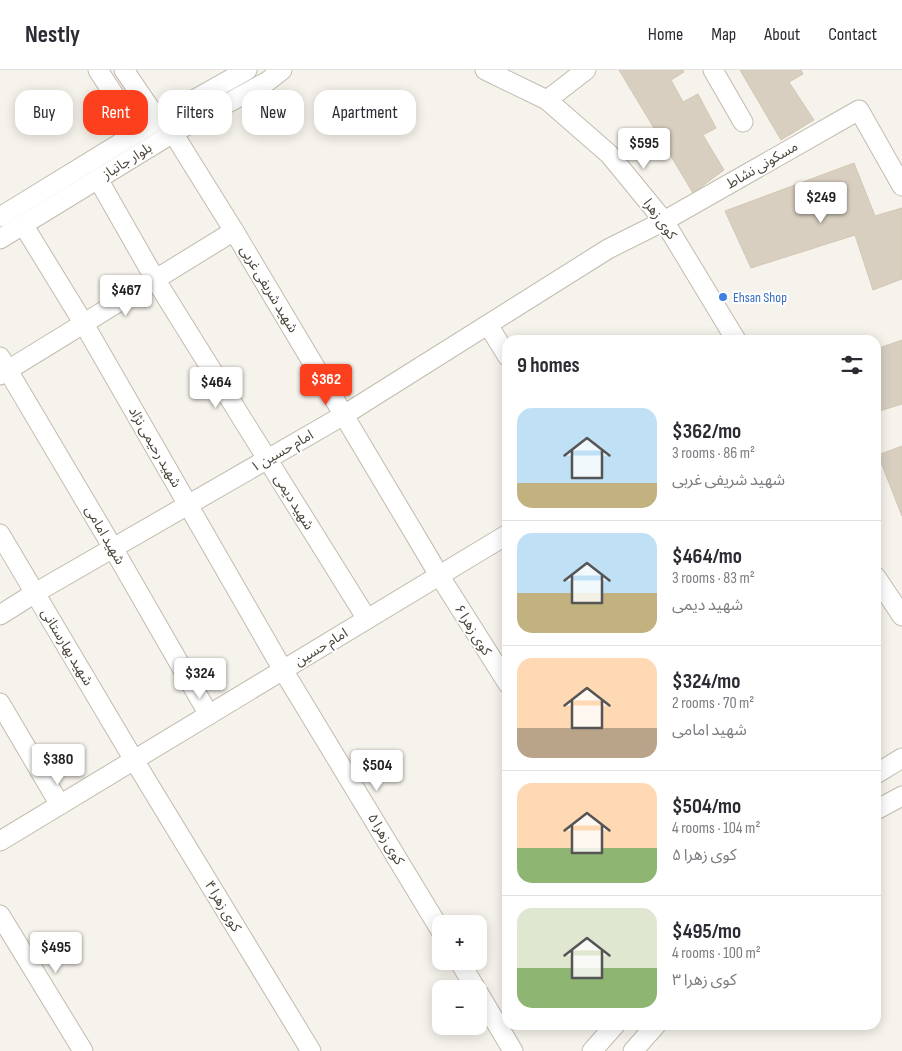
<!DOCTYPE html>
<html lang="en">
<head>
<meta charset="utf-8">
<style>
	body { margin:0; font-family:"Sofia Sans Condensed","Noto Sans Arabic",sans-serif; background:#f2f2f3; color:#2b2b33; height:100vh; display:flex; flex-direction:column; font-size:19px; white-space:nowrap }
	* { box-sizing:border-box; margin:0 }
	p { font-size:16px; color:#7c7c81 }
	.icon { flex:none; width:28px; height:28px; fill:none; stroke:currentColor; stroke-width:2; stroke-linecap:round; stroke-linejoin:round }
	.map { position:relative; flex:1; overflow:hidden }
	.drawer { position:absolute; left:502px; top:265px; width:379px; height:695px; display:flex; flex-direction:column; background:#fff; border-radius:15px; box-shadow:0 2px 12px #0003 }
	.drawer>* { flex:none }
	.banner { position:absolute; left:15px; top:20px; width:412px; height:45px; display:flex; gap:10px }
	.controls { position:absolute; left:432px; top:845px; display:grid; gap:10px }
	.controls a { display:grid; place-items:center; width:55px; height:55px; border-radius:10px; background:#fff; box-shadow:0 2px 12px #0003; font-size:25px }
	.price { position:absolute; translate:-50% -42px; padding:0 11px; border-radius:5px; background:#fff; color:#222; font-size:16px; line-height:32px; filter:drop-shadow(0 1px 2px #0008) }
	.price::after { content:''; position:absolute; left:50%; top:30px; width:15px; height:11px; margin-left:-8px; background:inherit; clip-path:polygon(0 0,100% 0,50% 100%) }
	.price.current { background:#fc3f1d; color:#fff }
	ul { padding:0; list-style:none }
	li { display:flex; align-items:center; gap:15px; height:125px; padding:0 15px }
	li+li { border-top:1px solid #e1e1e2 }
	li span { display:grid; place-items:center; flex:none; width:140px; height:100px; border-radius:15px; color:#555 }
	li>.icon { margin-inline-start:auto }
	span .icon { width:60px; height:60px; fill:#fffc; stroke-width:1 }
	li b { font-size:21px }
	h2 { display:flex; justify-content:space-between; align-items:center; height:60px; padding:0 15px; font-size:21px }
	.tag { padding:0 18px; border-radius:15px; background:#fff; box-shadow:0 2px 12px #0003; font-size:18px; line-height:45px }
	.tag.current { background:#fc3f1d; color:#fff }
	header { display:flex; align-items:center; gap:30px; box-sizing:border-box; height:70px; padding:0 25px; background:#fff; border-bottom:1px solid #e1e1e2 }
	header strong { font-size:24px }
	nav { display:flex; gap:28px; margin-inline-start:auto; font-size:18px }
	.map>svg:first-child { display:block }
	.building { fill:#d8cfc1; stroke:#d3c7b4 }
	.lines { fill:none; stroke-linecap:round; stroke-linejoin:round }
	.minor-casing { stroke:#c2bbae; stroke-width:21 }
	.minor { stroke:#fff; stroke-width:19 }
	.shop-dot { fill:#3f7fe0; stroke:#fff; stroke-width:2 }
	.labels { text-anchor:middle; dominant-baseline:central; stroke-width:4; stroke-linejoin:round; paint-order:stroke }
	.street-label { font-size:14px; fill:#4b4439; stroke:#fff }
	.shop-label { font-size:14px; fill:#366cbe; stroke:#fff; text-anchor:start }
</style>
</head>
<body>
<header>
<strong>Nestly</strong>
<nav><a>Home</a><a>Map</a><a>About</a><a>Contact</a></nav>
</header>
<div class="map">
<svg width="902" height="981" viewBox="0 0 902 981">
	<rect width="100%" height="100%" fill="#f6f3ec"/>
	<g class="building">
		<polygon points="619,0 683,0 684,2 671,10 683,32 698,24 716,58 703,65 724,100 693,123"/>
		<polygon points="740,0 801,0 803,4 789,12 814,50 781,70"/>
		<polygon points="854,93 875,146 902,138 902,209 873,220 855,165 751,198 725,141"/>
		<polygon points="902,270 902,334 876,342 876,279"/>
		<polygon points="902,376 902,446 878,385"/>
	</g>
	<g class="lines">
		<defs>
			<g id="minor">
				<polyline points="98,0 138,62"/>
				<polyline points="124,0 158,50 173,63 234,161 439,505 508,614"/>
				<polyline points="485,0 547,30 609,84 664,151 736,270"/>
				<polyline points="713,0 743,52"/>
				<polyline points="547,30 586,0"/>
				<polyline points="98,109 155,209 367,549"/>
				<polyline points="0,147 158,50 247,0"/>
				<polyline points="24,156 84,254 283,600 441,861"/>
				<polyline points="0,169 173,63 268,11 282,0"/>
				<polyline points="488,255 508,287"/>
				<polyline points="0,287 113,478 209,645"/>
				<polyline points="0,305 234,161"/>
				<polyline points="0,464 134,690 311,981"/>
				<polyline points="876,507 902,546"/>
				<polyline points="0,545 35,523 344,345 608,179 664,151 859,40 902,116"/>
				<polyline points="0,633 60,735"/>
				<polyline points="876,704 902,688"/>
				<polyline points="876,740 902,726"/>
				<polyline points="0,771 508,464"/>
				<polyline points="0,845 83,981"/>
				<polyline points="459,891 476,919"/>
				<polyline points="479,924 513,981"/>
				<polyline points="592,981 615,955"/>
				<polyline points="633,981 656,955"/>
			</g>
		</defs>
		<use href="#minor" class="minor-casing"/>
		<use href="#minor" class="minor"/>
	</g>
	<circle class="shop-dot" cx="723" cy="227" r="5"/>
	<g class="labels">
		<g class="street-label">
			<text transform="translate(127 91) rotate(-32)">بلوار جانباز</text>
			<text transform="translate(762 95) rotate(-30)">مسکونی نشاط</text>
			<text transform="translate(660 149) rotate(54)">کوی زهرا</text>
			<text transform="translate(269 219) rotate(59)">شهید شریفی غربی</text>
			<text transform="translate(155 377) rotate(60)">شهید رحیمی نژاد</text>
			<text transform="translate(282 381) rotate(-30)">امام حسین ۱</text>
			<text transform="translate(294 432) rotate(58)">شهید دیمی</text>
			<text transform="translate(105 465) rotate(60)">شهید امامی</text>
			<text transform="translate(473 560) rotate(58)">کوی زهرا ۶</text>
			<text transform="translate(67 577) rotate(59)">شهید بهارستانی</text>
			<text transform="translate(321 577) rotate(-31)">امام حسین</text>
			<text transform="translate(386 769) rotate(59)">کوی زهرا ۵</text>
			<text transform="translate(223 836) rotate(59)">کوی زهرا ۴</text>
		</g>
		<g class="shop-label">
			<text x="733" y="227">Ehsan Shop</text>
		</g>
	</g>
</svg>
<div class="controls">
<a>+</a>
<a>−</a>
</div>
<b class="price" style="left:644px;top:100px">$595</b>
<b class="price" style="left:821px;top:154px">$249</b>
<b class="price" style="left:126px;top:247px">$467</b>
<b class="price current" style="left:326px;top:336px">$362</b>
<b class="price" style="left:216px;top:339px">$464</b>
<b class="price" style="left:200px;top:630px">$324</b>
<b class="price" style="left:58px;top:716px">$380</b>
<b class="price" style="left:377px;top:722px">$504</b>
<b class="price" style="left:56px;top:904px">$495</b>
<div class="banner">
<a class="tag">Buy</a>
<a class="tag current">Rent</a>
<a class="tag">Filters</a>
<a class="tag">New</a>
<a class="tag">Apartment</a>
</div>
<section class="drawer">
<h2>9 homes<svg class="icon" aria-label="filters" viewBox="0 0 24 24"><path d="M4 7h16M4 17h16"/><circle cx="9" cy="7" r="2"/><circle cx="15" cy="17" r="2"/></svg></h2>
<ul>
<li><span style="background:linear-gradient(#bfe0f5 75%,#c2b280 0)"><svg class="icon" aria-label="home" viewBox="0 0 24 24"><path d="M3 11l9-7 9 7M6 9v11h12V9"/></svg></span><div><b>$362/mo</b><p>3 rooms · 86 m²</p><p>شهید شریفی غربی</p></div></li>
<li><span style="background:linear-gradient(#bfe0f5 60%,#c2b280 0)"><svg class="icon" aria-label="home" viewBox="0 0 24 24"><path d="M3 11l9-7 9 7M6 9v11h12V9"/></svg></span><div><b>$464/mo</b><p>3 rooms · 83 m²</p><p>شهید دیمی</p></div></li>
<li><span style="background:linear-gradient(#ffd9b3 70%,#b9a48a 0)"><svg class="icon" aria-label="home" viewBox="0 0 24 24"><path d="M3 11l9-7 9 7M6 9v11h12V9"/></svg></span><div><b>$324/mo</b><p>2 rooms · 70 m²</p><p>شهید امامی</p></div></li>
<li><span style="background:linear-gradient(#ffd9b3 65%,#8fb573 0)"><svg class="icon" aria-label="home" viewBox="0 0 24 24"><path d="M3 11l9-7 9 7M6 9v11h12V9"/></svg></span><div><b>$504/mo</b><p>4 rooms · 104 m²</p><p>کوی زهرا ۵</p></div></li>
<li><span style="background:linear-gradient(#dfe7d0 60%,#8fb573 0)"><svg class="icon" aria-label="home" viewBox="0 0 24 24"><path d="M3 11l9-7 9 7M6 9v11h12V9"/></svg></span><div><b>$495/mo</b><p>4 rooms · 100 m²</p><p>کوی زهرا ۳</p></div></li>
</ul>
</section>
</div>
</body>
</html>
